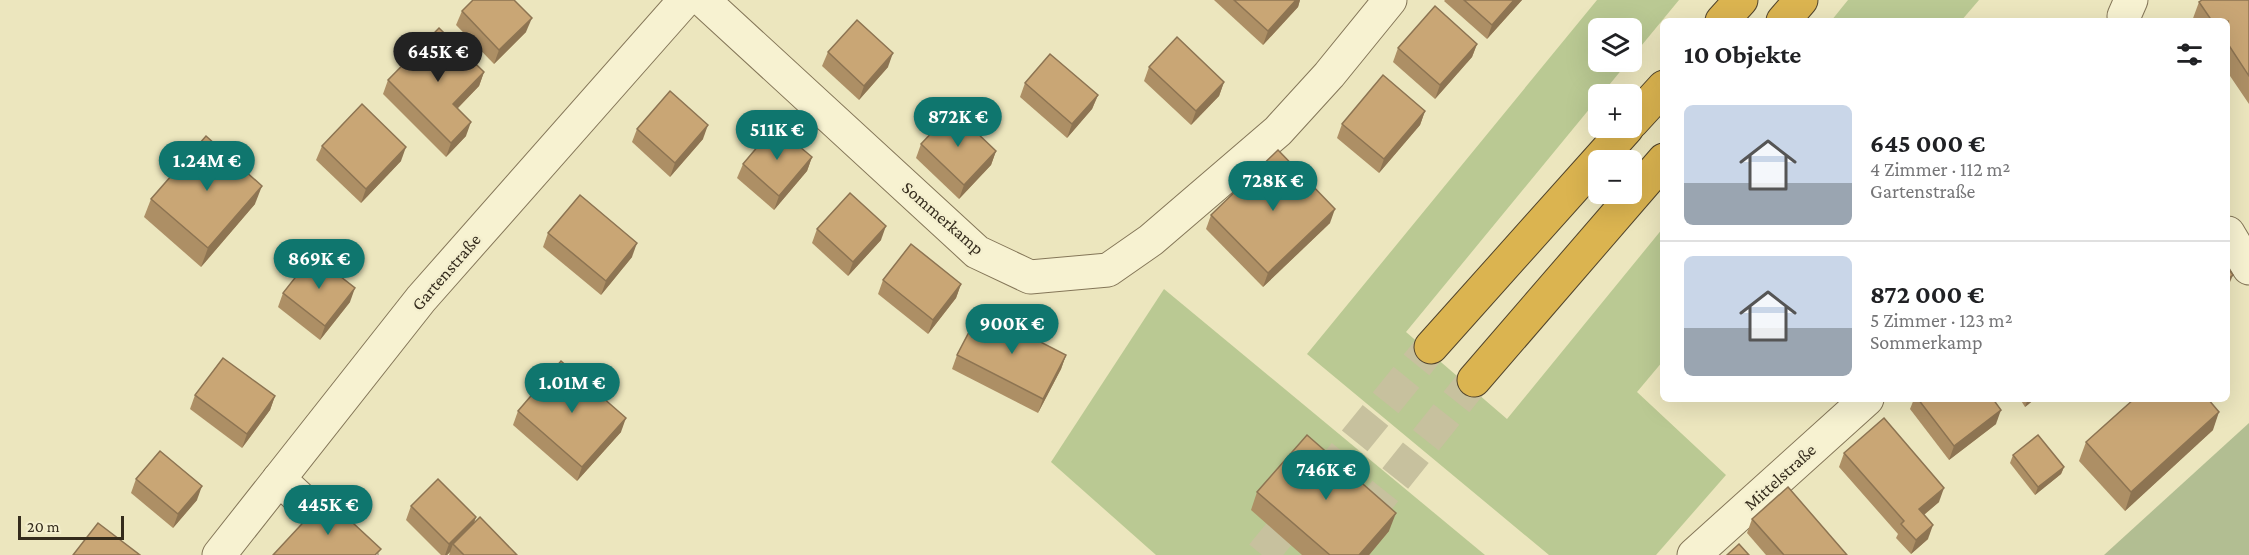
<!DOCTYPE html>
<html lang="de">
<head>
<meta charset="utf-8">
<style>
	body { margin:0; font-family:"Crimson Pro",serif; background:#f6f6f6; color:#202124; height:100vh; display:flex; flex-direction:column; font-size:22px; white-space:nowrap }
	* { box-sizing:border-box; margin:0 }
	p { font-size:20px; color:#757577 }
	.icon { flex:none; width:33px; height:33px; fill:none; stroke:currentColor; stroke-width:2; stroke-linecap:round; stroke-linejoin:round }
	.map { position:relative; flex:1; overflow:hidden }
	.drawer { position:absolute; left:1660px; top:18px; width:570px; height:384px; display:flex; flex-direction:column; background:#fff; border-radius:9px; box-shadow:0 6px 24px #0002 }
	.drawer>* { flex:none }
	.fabs { position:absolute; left:1588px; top:18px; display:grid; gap:12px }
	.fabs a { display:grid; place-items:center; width:54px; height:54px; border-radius:9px; background:#fff; box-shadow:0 6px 24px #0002; font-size:30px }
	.scale { position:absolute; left:18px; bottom:15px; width:106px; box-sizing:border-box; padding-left:6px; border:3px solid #342b1c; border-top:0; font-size:16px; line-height:21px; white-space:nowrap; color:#342b1c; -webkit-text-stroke:4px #f4efce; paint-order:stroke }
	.price { position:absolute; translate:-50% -51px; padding:0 14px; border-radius:21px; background:#0f766e; color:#fff; font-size:20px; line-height:39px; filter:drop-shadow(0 2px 3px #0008) }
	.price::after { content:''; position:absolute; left:50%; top:36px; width:18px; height:14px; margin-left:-9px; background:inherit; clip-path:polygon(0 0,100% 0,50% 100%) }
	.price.selected { background:#222; color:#fff }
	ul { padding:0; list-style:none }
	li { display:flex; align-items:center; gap:18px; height:150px; padding:0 24px }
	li+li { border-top:2px solid #e0e0e0 }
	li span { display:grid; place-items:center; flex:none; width:168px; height:120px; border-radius:9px; color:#555 }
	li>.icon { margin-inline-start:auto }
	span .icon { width:72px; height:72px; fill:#fffc; stroke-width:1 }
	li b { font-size:26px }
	h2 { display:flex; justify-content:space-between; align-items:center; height:72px; padding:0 24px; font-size:26px }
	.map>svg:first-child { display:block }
	.green { fill:#bac993 }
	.cemetery { fill:#b2be92 }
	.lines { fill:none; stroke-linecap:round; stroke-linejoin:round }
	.highway-tunnel { stroke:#c7c19e; stroke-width:33; stroke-dasharray:33 16; stroke-linecap:butt }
	.minor-casing { stroke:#847658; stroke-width:35 }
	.highway-casing { stroke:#51442c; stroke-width:35 }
	.minor { stroke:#f7f2d1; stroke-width:33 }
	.highway { stroke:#dbb450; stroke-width:33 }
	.wall { fill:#ad8f65 }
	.shaded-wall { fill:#8d7452 }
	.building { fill:#c9a675; stroke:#8d7452; stroke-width:1.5 }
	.labels { text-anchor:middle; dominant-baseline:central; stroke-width:5; stroke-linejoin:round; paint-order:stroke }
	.street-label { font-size:18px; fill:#342b1c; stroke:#f4efce }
</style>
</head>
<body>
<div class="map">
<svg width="2249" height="555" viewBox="0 0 2249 555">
	<rect width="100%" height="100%" fill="#ece6be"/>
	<g class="green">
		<polygon points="1597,0 1679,0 1632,57 1632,28 1599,28 1599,62 1628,62 1406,332 1507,419 1663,228 1663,361 1637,392 1726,475 1656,555 1549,555 1307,354"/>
		<polygon points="1848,0 1979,0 1961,21 1831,21"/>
		<polygon points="1164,289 1485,555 1156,555 1051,462"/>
	</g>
	<polygon class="cemetery" points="2249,423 2249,555 2104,555"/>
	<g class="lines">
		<g class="highway-tunnel">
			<polyline points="1262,555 1431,347"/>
			<polyline points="1334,555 1474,380"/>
		</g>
		<defs>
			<g id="minor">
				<polyline points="703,0 977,252 1030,277 1108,270 1151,240 1278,131 1329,75 1390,0"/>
				<polyline points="2125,21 2124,16 2131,0"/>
				<polyline points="2228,233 2249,268"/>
				<polyline points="279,479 361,555"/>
				<polyline points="219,555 421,299 685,0"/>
				<polyline points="1694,555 1867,399"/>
			</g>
			<g id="highway">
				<polyline points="1722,21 1741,0"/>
				<polyline points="1783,21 1801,0"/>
				<polyline points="1632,122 1664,87"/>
				<polyline points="1431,347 1627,128"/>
				<polyline points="1474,380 1664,160"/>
			</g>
		</defs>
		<use href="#minor" class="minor-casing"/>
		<use href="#highway" class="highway-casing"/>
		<use href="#minor" class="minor"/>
		<use href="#highway" class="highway"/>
	</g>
	<g class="wall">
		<polygon points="1214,0 1300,0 1298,7 1263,45"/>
		<polygon points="1445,0 1522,0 1487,39 1444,1"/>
		<polygon points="2249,0 2249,104 2228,73 2228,21 2192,21 2199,2"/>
		<polygon points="462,11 526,32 494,64 456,25"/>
		<polygon points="1477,44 1472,57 1435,99 1393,62 1398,48"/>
		<polygon points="828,52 888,67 859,100 822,66"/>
		<polygon points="1149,67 1224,82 1219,96 1191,125 1144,81"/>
		<polygon points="484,72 479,86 458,108 466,136 446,157 383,94 388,80"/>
		<polygon points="1025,83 1098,95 1092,109 1067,138 1020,97"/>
		<polygon points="1425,111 1420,125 1379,173 1337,138 1342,124"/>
		<polygon points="637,129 703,139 670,177 632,142"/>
		<polygon points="921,144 996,151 991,165 959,199 916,158"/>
		<polygon points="322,146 401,161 361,203 316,160"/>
		<polygon points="812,157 807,171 774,210 737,178 743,164"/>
		<polygon points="151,199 255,204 201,267 144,217"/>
		<polygon points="1211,215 1330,223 1263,287 1206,229"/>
		<polygon points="817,229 881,240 848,276 812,243"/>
		<polygon points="548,233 632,257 601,295 543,247"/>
		<polygon points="883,280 961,284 956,298 928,334 878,294"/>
		<polygon points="283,293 350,302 320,340 278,307"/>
		<polygon points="957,355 1066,355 1061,369 1038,413 952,369"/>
		<polygon points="195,395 275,396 270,410 242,448 190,409"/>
		<polygon points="1914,399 1993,399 1996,424 1949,460 1910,409"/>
		<polygon points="2020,399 2035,399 2025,407"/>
		<polygon points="518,411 621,432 577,481 513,425"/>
		<polygon points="2213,430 2125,511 2079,461 2086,442"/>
		<polygon points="1844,453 1939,502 1924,515 1928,539 1911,554 1896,538 1898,534 1839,467"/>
		<polygon points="2013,455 2064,467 2061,474 2035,495 2010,463"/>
		<polygon points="136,479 197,500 173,528 131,493"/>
		<polygon points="1257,492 1389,531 1369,555 1302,555 1251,510"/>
		<polygon points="411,506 476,517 474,523 517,555 449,555 450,552 447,555 441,555 406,520"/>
		<polygon points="1752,519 1847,555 1766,555 1747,533"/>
	</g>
	<g class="shaded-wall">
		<polygon points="1296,0 1300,0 1298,7 1263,45 1268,31"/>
		<polygon points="1514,0 1522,0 1487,39 1492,25"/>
		<polygon points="532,18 526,32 494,64 499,50"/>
		<polygon points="1477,44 1472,57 1435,99 1440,85"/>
		<polygon points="893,53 888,67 859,100 864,86"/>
		<polygon points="484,72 479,86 448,118 453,104"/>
		<polygon points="1224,82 1219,96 1191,125 1196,111"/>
		<polygon points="1098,95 1092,109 1067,138 1072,124"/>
		<polygon points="1425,111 1420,125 1379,173 1384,159"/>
		<polygon points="471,122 466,136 446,157 451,143"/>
		<polygon points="708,125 703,139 670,177 675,163"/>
		<polygon points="406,147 401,161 361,203 366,189"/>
		<polygon points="996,151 991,165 959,199 964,185"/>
		<polygon points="812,157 807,171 774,210 779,196"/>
		<polygon points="262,186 255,204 201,267 208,248"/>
		<polygon points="1335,209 1330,223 1263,287 1268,273"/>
		<polygon points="886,226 881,240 848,276 853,262"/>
		<polygon points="637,243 632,257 601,295 606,281"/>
		<polygon points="2233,275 2230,282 2228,285 2228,279"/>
		<polygon points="961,284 956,298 928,334 933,320"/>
		<polygon points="355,288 350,302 320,340 325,326"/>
		<polygon points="1066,355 1061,369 1038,413 1043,399"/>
		<polygon points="275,396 270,410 242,448 247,434"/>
		<polygon points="2028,399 2035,399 2025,407"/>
		<polygon points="2001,410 1996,424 1949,460 1954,446"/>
		<polygon points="2219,412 2213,430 2125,511 2131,492"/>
		<polygon points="626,418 621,432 577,481 582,467"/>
		<polygon points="2064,467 2061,474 2035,495 2038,487"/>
		<polygon points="202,486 197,500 173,528 178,514"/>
		<polygon points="1944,488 1939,502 1914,523 1919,509"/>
		<polygon points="1396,513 1389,531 1369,555 1359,555"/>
		<polygon points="476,517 471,531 453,544 450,552 447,555 445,555 449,544"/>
		<polygon points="1933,525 1928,539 1911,554 1916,540"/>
	</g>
	<g class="building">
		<polygon points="473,0 514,0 532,18 499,50 462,11"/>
		<polygon points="1234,0 1296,0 1268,31"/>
		<polygon points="1464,0 1514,0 1492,25"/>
		<polygon points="2202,0 2249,0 2249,76 2228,44 2228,21 2212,21 2199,2"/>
		<polygon points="1435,6 1477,44 1440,85 1398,48"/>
		<polygon points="857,20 893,53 864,86 828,52"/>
		<polygon points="439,28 484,72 453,104 471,122 451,143 388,80"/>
		<polygon points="1177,37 1224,82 1196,111 1149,67"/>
		<polygon points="1050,54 1098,95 1072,124 1025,83"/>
		<polygon points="1383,75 1425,111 1384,159 1342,124"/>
		<polygon points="670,91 708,125 675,163 637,129"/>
		<polygon points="362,104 406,147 366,189 322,146"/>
		<polygon points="953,110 996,151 964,185 921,144"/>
		<polygon points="775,126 812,157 779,196 743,164"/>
		<polygon points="206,136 262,186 208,248 151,199"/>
		<polygon points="1278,150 1335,209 1268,273 1211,215"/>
		<polygon points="850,193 886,226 853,262 817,229"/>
		<polygon points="580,195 637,243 606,281 548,233"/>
		<polygon points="911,244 961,284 933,320 883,280"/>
		<polygon points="313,255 355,288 325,326 283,293"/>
		<polygon points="2228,268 2233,275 2228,279"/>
		<polygon points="980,311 1066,355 1043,399 957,355"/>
		<polygon points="223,358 275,396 247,434 195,395"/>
		<polygon points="561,361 626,418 582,467 518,411"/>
		<polygon points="1918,399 1993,399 2001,410 1954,446"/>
		<polygon points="2134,399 2208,399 2219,412 2131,492 2086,442"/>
		<polygon points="1884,418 1944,488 1919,509 1933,525 1916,540 1901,524 1904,521 1844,453"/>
		<polygon points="1307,435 1396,513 1359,555 1330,555 1257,492"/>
		<polygon points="2038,435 2064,467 2038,487 2013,455"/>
		<polygon points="160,451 202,486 178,514 136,479"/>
		<polygon points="438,479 476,517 449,544 411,506"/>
		<polygon points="1788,487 1847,555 1784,555 1752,519"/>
		<polygon points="326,498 381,549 375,555 273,555"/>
		<polygon points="480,517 517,555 464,555 453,544"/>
		<polygon points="98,523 140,555 73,555"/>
		<polygon points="1739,544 1749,555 1727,555"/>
	</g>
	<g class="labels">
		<g class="street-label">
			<text transform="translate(943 218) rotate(41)">Sommerkamp</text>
			<text transform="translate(446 272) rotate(-49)">Gartenstraße</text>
			<text transform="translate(1780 477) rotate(-42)">Mittelstraße</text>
		</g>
	</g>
</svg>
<div class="fabs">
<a><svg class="icon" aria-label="layers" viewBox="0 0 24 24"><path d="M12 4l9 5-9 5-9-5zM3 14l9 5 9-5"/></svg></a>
<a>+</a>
<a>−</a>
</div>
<div class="scale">20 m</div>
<b class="price selected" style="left:438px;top:83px">645K €</b>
<b class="price" style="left:958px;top:148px">872K €</b>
<b class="price" style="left:777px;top:161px">511K €</b>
<b class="price" style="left:207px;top:192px">1.24M €</b>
<b class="price" style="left:1273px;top:212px">728K €</b>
<b class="price" style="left:319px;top:290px">869K €</b>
<b class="price" style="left:1012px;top:355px">900K €</b>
<b class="price" style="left:572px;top:414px">1.01M €</b>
<b class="price" style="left:1326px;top:501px">746K €</b>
<b class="price" style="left:328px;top:536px">445K €</b>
<section class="drawer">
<h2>10 Objekte<svg class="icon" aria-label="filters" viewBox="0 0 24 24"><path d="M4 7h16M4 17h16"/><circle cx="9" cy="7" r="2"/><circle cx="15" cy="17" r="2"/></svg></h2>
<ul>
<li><span style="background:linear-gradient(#c9d6e8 65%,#9aa5b1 0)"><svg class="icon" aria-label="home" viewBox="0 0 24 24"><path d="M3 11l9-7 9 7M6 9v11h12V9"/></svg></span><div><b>645 000 €</b><p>4 Zimmer · 112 m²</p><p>Gartenstraße</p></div></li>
<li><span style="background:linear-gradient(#c9d6e8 60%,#9aa5b1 0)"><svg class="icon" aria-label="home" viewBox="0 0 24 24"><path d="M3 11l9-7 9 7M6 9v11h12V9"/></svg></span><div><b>872 000 €</b><p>5 Zimmer · 123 m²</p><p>Sommerkamp</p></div></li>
</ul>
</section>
</div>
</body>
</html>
